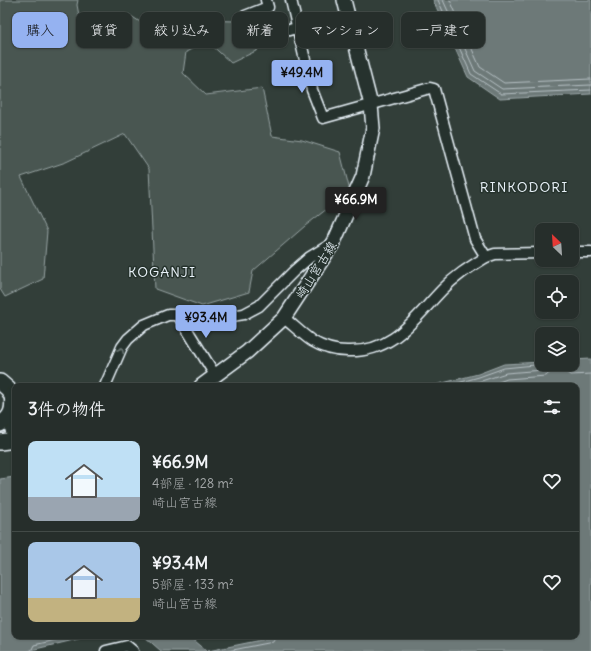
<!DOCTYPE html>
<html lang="ja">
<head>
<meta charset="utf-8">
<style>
	body { margin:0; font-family:Delius,"Klee One",sans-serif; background:#323a37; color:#f1f3f6; height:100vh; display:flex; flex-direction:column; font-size:15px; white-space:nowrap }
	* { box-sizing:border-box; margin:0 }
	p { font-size:13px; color:#a4a8a9 }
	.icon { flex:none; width:22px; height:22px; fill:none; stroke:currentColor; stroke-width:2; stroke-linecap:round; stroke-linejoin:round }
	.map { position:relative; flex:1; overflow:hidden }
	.details { position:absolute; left:12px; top:383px; width:567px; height:256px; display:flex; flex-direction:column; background:#262e2b; border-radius:8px; box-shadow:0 1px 3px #0004,0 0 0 1px #424a47 }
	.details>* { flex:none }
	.banner { position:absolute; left:12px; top:12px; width:567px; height:36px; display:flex; gap:8px }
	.needle { width:26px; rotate:335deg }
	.buttons { position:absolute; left:535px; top:223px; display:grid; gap:8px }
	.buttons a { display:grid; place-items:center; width:44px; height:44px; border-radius:8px; background:#262e2b; box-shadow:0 1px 3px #0004,0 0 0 1px #424a47; font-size:20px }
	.price { position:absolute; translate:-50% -34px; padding:0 9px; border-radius:4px; background:#95b2f1; color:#111; font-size:13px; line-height:26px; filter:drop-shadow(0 1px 2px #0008) }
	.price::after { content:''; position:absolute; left:50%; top:24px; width:12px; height:9px; margin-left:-6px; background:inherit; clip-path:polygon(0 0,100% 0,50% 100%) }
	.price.on { background:#222; color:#fff }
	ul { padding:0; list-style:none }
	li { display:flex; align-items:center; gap:12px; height:100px; padding:0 16px }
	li+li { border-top:1px solid #424a47 }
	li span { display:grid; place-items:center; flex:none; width:112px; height:80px; border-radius:8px; color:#555 }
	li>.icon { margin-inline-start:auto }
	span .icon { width:48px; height:48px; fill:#fffc; stroke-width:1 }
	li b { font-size:17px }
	h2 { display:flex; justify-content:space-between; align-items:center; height:48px; padding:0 16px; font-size:17px }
	.pill { padding:0 14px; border-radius:8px; background:#262e2b; box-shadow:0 1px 3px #0004,0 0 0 1px #424a47; font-size:14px; line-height:36px }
	.pill.on { background:#95b2f1; color:#111 }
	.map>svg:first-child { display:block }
	.green { fill:#495651; stroke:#98a4a4 }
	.water { fill:#6d7978; stroke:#9ea9ab }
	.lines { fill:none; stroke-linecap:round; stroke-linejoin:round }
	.shore { stroke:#b7c1c5; stroke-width:1 }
	.minor-casing { stroke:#e8f1f8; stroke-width:13 }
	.major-casing { stroke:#e8f1f8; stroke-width:16 }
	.highway-casing { stroke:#e8f1f8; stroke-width:18 }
	.minor { stroke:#26332d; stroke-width:10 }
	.major { stroke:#26332d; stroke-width:13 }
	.highway { stroke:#26332d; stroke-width:15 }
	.oneway { stroke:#6a7674 }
	.labels { text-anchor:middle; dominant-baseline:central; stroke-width:3; stroke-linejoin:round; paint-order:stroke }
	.street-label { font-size:13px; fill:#e8f1f8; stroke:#26332d }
	.neighbourhood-label { font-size:14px; letter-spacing:1px; fill:#e8f1f8; stroke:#26332d }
</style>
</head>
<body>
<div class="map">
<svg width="591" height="651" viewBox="0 0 591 651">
	<rect width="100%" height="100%" fill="#323e39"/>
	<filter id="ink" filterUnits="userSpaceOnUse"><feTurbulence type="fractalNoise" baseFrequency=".025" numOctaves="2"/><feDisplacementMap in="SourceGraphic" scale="8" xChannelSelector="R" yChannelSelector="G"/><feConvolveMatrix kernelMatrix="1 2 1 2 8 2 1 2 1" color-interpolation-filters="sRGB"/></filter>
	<g filter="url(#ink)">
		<polygon class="green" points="0,0 78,0 77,5 85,47 128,14 157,33 184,20 237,21 258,50 231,63 207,41 186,52 183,73 206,95 262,88 272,136 302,140 340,152 350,191 305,226 253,271 249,292 202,306 155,289 149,169 125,134 66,162 21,177 47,231 43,279 5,297 0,289"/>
		<g class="water">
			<polygon points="433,0 591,0 591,94 500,99 468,77"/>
			<polygon points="591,359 591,651 208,651 281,636 576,636 576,386 431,386 478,374 504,364 542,362 542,364 572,364 572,360"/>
			<polygon points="15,477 15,636 91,636 27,651 0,651 0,479"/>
			<polygon points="144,636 189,636 207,651 161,651"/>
		</g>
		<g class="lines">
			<g class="shore">
				<polyline points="438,0 471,74 501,94 591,90"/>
				<polyline points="443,0 475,71 502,89 591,85"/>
				<polyline points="450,0 480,67 504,83 591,79"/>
				<polyline points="447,386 479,377 504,368 545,364"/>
				<polyline points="466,386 506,373 543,370 550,364"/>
				<polyline points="488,386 507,379 546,376 557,366 570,375 591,374"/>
				<polyline points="31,651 34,645 73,636"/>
				<polyline points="228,651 273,642 276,636"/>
			</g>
			<defs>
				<g id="minor">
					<polyline points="266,0 268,7 245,16 251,41 296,28"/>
					<polyline points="572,252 591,252"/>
					<polyline points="486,257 495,254 542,253"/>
					<polyline points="178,315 215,375"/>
					<path d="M284 318C293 325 302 334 312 341 322 347 335 351 347 351 393 353 413 320 442 290 455 276 470 267 486 257L475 239 434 89 430 88 323 118 312 90 291 0"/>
					<polyline points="105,386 122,347 128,339 144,325 168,315 178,315 201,321 244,314 259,306 294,271 310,257 333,243"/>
					<polyline points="106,651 127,646 133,651"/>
				</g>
				<polyline id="major" points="201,386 247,352 284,318 334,242 363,176 373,128 371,105 344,0"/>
				<g id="highway">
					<polyline points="0,382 8,389 15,401"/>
					<polyline points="10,417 15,438"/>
					<path d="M0 424C12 417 14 409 12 395"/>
					<polyline points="0,442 15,440"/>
				</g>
			</defs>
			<use href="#minor" class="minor-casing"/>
			<use href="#major" class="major-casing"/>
			<use href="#highway" class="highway-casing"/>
			<use href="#minor" class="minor"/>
			<use href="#major" class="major"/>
			<use href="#highway" class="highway"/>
		</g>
		<defs><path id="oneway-chevron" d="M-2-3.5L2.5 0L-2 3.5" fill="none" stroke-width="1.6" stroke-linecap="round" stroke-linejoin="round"/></defs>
		<use class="oneway" href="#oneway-chevron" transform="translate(121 350) rotate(-64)"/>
	</g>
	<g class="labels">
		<g class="street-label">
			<text transform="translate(316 270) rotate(-58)">崎山宮古線</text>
		</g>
		<g class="neighbourhood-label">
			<text x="524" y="187">RINKODORI</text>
			<text x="162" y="272">KOGANJI</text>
		</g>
	</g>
</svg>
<div class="buttons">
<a><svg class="needle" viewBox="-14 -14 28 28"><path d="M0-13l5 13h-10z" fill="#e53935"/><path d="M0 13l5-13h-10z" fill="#a4a8a9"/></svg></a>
<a><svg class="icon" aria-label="locate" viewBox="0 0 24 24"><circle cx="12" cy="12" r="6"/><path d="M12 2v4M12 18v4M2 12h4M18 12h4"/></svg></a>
<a><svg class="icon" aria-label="layers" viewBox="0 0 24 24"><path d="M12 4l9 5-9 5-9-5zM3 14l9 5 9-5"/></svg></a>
</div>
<b class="price" style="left:302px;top:94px">¥49.4M</b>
<b class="price on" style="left:356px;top:221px">¥66.9M</b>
<b class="price" style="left:206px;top:339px">¥93.4M</b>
<div class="banner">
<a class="pill on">購入</a>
<a class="pill">賃貸</a>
<a class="pill">絞り込み</a>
<a class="pill">新着</a>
<a class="pill">マンション</a>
<a class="pill">一戸建て</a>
</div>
<section class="details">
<h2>3件の物件<svg class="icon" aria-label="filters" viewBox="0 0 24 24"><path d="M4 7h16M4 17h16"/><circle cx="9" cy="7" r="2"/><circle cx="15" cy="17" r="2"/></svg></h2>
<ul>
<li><span style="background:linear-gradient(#bfe0f5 70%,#9aa5b1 0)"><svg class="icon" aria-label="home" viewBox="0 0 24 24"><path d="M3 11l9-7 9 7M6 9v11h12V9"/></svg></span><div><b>¥66.9M</b><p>4部屋 · 128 m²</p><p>崎山宮古線</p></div><svg class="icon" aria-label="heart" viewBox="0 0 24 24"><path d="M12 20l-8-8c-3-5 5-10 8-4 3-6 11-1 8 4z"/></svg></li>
<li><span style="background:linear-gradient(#a9c7e8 70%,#c2b280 0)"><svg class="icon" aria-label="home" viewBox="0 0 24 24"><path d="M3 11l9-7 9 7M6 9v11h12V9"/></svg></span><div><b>¥93.4M</b><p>5部屋 · 133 m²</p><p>崎山宮古線</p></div><svg class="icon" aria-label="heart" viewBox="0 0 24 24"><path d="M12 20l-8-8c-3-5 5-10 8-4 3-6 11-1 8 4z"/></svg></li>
</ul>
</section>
</div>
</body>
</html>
